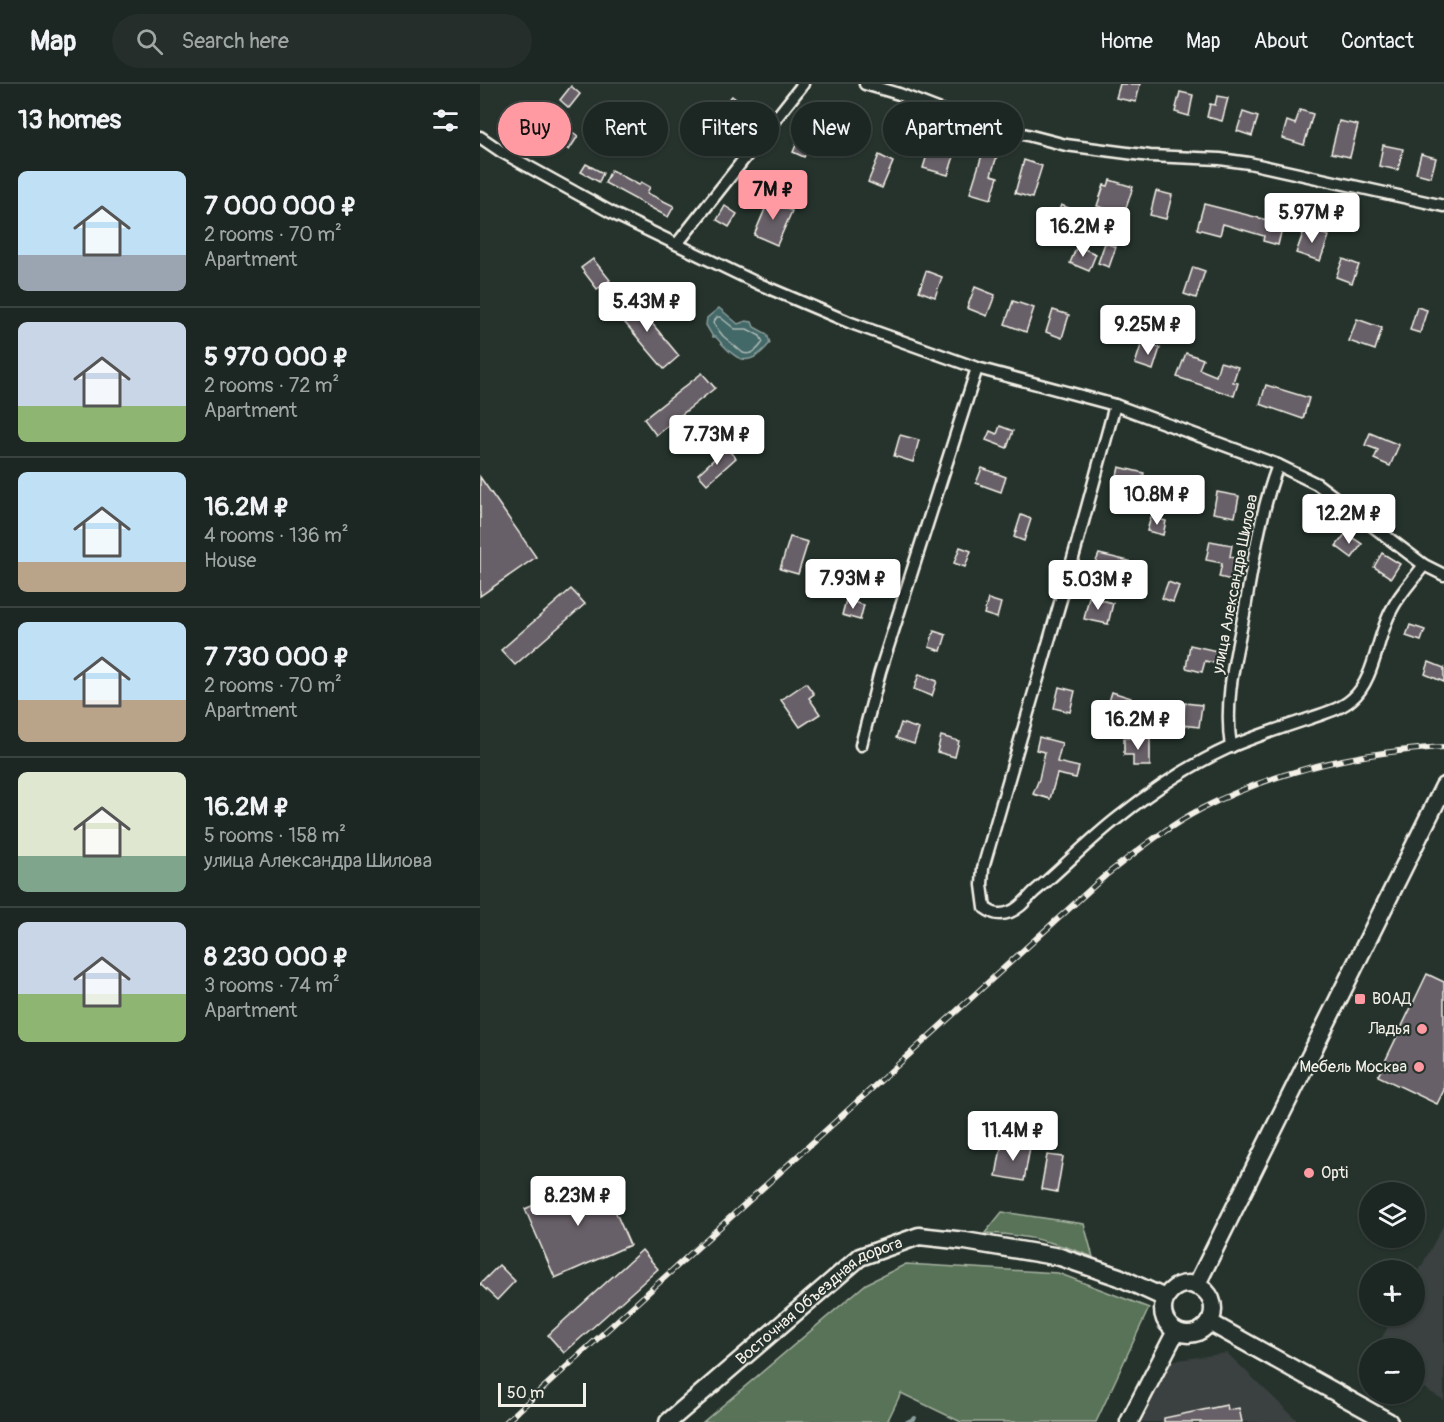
<!DOCTYPE html>
<html lang="en">
<head>
<meta charset="utf-8">
<style>
	body { margin:0; font-family:Pangolin,sans-serif; background:#252e2a; color:#f1f3f6; height:100vh; display:flex; flex-direction:column; font-size:22px; white-space:nowrap }
	* { box-sizing:border-box; margin:0 }
	p { font-size:20px; color:#a0a5a5 }
	.icon { flex:none; width:33px; height:33px; fill:none; stroke:currentColor; stroke-width:2; stroke-linecap:round; stroke-linejoin:round }
	.map { position:relative; flex:1; overflow:hidden }
	.panel { display:flex; flex-direction:column; background:#1c2622; width:480px }
	.panel>* { flex:none }
	.guide { position:absolute; left:18px; top:18px; width:570px; height:54px; display:flex; gap:12px }
	.tools { position:absolute; left:879px; top:1098px; display:grid; gap:12px }
	.tools a { display:grid; place-items:center; width:66px; height:66px; border-radius:50%; background:#1c2622; box-shadow:0 2px 4px #0004,0 0 0 2px #3a4340; font-size:30px }
	.scale { position:absolute; left:18px; bottom:15px; width:88px; box-sizing:border-box; padding-left:6px; border:3px solid #f4f1e8; border-top:0; font-size:16px; line-height:21px; white-space:nowrap; color:#f4f1e8; -webkit-text-stroke:4px #26332d; paint-order:stroke }
	.price { position:absolute; translate:-50% -51px; padding:0 14px; border-radius:6px; background:#fff; color:#222; font-size:20px; line-height:39px; filter:drop-shadow(0 2px 3px #0008) }
	.price::after { content:''; position:absolute; left:50%; top:36px; width:18px; height:14px; margin-left:-9px; background:inherit; clip-path:polygon(0 0,100% 0,50% 100%) }
	.price.active { background:#ff9aa2; color:#111 }
	ul { padding:0; list-style:none }
	li { display:flex; align-items:center; gap:18px; height:150px; padding:0 18px }
	li+li { border-top:2px solid #3a4340 }
	li span { display:grid; place-items:center; flex:none; width:168px; height:120px; border-radius:9px; color:#555 }
	li>.icon { margin-inline-start:auto }
	span .icon { width:72px; height:72px; fill:#fffc; stroke-width:1 }
	li b { font-size:26px }
	h2 { display:flex; justify-content:space-between; align-items:center; height:72px; padding:0 18px; font-size:26px }
	.chip { padding:0 21px; border-radius:27px; background:#1c2622; box-shadow:0 2px 4px #0004,0 0 0 2px #3a4340; font-size:21px; line-height:54px }
	.chip.active { background:#ff9aa2; color:#111 }
	header { display:flex; align-items:center; gap:36px; box-sizing:border-box; height:84px; padding:0 30px; background:#1c2622; border-bottom:2px solid #3a4340 }
	header strong { font-size:28px }
	nav { display:flex; gap:33px; margin-inline-start:auto; font-size:21px }
	.search { width:420px; height:54px; background:#252e2a; display:flex; align-items:center; gap:15px; box-sizing:border-box; padding:0 21px; border-radius:33px; color:#a0a5a5; font-size:22px }
	main { display:flex; flex:1; min-height:0 }
	.map>svg:first-child { display:block }
	.built { fill:#3a403f }
	.green { fill:#597359; stroke:#a6b2a0; stroke-width:1.5 }
	.water { fill:#436767; stroke:#8a9e9b; stroke-width:1.5 }
	.lines { fill:none; stroke-linecap:round; stroke-linejoin:round }
	.shore { stroke:#adbab4; stroke-width:1.5 }
	.stream { stroke:#8a9e9b; stroke-width:4 }
	.building { fill:#676068; stroke:#f4f1e8; stroke-width:1.5 }
	.street-casing { stroke:#f4f1e8; stroke-width:15 }
	.secondary-casing { stroke:#f4f1e8; stroke-width:21 }
	.street { stroke:#26332d; stroke-width:10 }
	.secondary { stroke:#26332d; stroke-width:16 }
	.rail-casing { stroke:#f4f1e8; stroke-width:6 }
	.rail { stroke:#26332d; stroke-width:4; stroke-dasharray:11; stroke-linecap:butt }
	.poi-dot { fill:#ff9aa2; stroke:#26332d; stroke-width:2 }
	.labels { text-anchor:middle; dominant-baseline:central; stroke-width:4.5; stroke-linejoin:round; paint-order:stroke }
	.street-label { font-size:16px; fill:#f4f1e8; stroke:#26332d }
	.poi-label { font-size:16px; fill:#f4f1e8; stroke:#26332d; text-anchor:start }
</style>
</head>
<body>
<header>
<strong>Map</strong>
<div class="search"><svg class="icon" aria-label="search" viewBox="0 0 24 24"><circle cx="10" cy="10" r="6"/><path d="M15 15l6 6"/></svg>Search here</div>
<nav><a>Home</a><a>Map</a><a>About</a><a>Contact</a></nav>
</header>
<main>
<section class="panel">
<h2>13 homes<svg class="icon" aria-label="filters" viewBox="0 0 24 24"><path d="M4 7h16M4 17h16"/><circle cx="9" cy="7" r="2"/><circle cx="15" cy="17" r="2"/></svg></h2>
<ul>
<li><span style="background:linear-gradient(#bfe0f5 70%,#9aa5b1 0)"><svg class="icon" aria-label="home" viewBox="0 0 24 24"><path d="M3 11l9-7 9 7M6 9v11h12V9"/></svg></span><div><b>7 000 000 ₽</b><p>2 rooms · 70 m²</p><p>Apartment</p></div></li>
<li><span style="background:linear-gradient(#c9d6e8 70%,#8fb573 0)"><svg class="icon" aria-label="home" viewBox="0 0 24 24"><path d="M3 11l9-7 9 7M6 9v11h12V9"/></svg></span><div><b>5 970 000 ₽</b><p>2 rooms · 72 m²</p><p>Apartment</p></div></li>
<li><span style="background:linear-gradient(#bfe0f5 75%,#b9a48a 0)"><svg class="icon" aria-label="home" viewBox="0 0 24 24"><path d="M3 11l9-7 9 7M6 9v11h12V9"/></svg></span><div><b>16.2M ₽</b><p>4 rooms · 136 m²</p><p>House</p></div></li>
<li><span style="background:linear-gradient(#bfe0f5 65%,#b9a48a 0)"><svg class="icon" aria-label="home" viewBox="0 0 24 24"><path d="M3 11l9-7 9 7M6 9v11h12V9"/></svg></span><div><b>7 730 000 ₽</b><p>2 rooms · 70 m²</p><p>Apartment</p></div></li>
<li><span style="background:linear-gradient(#dfe7d0 70%,#7fa58c 0)"><svg class="icon" aria-label="home" viewBox="0 0 24 24"><path d="M3 11l9-7 9 7M6 9v11h12V9"/></svg></span><div><b>16.2M ₽</b><p>5 rooms · 158 m²</p><p>улица Александра Шилова</p></div></li>
<li><span style="background:linear-gradient(#c9d6e8 60%,#8fb573 0)"><svg class="icon" aria-label="home" viewBox="0 0 24 24"><path d="M3 11l9-7 9 7M6 9v11h12V9"/></svg></span><div><b>8 230 000 ₽</b><p>3 rooms · 74 m²</p><p>Apartment</p></div></li>
</ul>
</section>
<div class="map">
<svg width="964" height="1338" viewBox="0 0 964 1338">
	<rect width="100%" height="100%" fill="#26332d"/>
	<filter id="ink" filterUnits="userSpaceOnUse"><feTurbulence type="fractalNoise" baseFrequency=".0167" numOctaves="2"/><feDisplacementMap in="SourceGraphic" scale="12" xChannelSelector="R" yChannelSelector="G"/><feConvolveMatrix kernelMatrix="1 2 1 2 8 2 1 2 1" color-interpolation-filters="sRGB"/></filter>
	<g filter="url(#ink)">
		<g class="built">
			<polygon points="964,1140 964,1316 935,1299 934,1264 896,1264 914,1232 934,1232 935,1194"/>
			<polygon points="747,1269 819,1338 658,1338 691,1277"/>
		</g>
		<g class="green">
			<path d="M522 1128 604 1140 613 1173C580 1159 541 1150 505 1149Z"/>
			<polygon points="426,1180 578,1189 669,1224 616,1338 481,1338 421,1309 407,1338 223,1338 386,1200"/>
		</g>
		<path class="water" d="M239 224 258 240 266 237 272 238 274 243 287 250 290 259C268 286 256 277 236 253H233L226 241 227 234Z"/>
		<g class="lines">
			<path class="shore" d="M237 233H240L255 245H267L280 252 283 258C278 265 272 272 263 269L243 252 233 239Z"/>
			<polyline class="stream" points="427,1338 435,1334"/>
		</g>
		<g class="building">
			<polygon points="640,0 660,0 656,18 636,14"/>
			<polygon points="91,2 100,10 89,24 80,16"/>
			<polygon points="700,8 713,11 709,32 695,28"/>
			<polygon points="252,12 261,19 258,22 263,26 257,34 243,22"/>
			<polygon points="737,12 748,14 742,37 727,33 730,20 735,21"/>
			<polygon points="820,26 833,30 824,61 802,54 807,37 815,40"/>
			<polygon points="372,28 388,34 378,61 361,55"/>
			<polygon points="763,28 778,33 772,52 757,47"/>
			<polygon points="859,37 878,41 870,73 851,69"/>
			<polygon points="326,38 345,47 334,71 327,68 324,73 313,68"/>
			<polygon points="83,42 98,52 89,66 74,56"/>
			<polygon points="246,45 260,58 253,66 239,53"/>
			<polygon points="450,61 475,69 468,91 443,84"/>
			<polygon points="903,61 923,65 918,86 899,82"/>
			<polygon points="503,68 517,72 511,91 518,93 511,115 490,109"/>
			<polygon points="941,70 956,74 951,93 936,89"/>
			<polygon points="399,71 413,78 402,104 388,98"/>
			<polygon points="544,76 562,82 552,114 535,109"/>
			<polygon points="106,80 123,89 119,98 101,88"/>
			<polygon points="131,86 159,101 161,98 170,103 167,109 194,122 188,133 125,99"/>
			<polygon points="630,96 653,103 644,130 617,122 624,101 628,102"/>
			<polygon points="676,107 692,111 686,135 670,131"/>
			<polygon points="291,111 303,116 301,122 312,127 297,161 274,151"/>
			<polygon points="724,120 803,140 798,161 783,157 784,152 743,140 740,151 717,145"/>
			<polygon points="581,121 596,127 589,145 574,139"/>
			<polygon points="245,122 257,130 249,143 237,136"/>
			<polygon points="825,144 849,152 840,177 816,169"/>
			<polygon points="625,159 636,163 629,183 618,179"/>
			<polygon points="597,162 616,170 609,187 590,179"/>
			<polygon points="113,175 130,196 117,205 101,184"/>
			<polygon points="863,175 879,181 872,199 856,193"/>
			<polygon points="713,183 725,187 716,214 704,210"/>
			<polygon points="446,187 462,193 455,213 439,207"/>
			<polygon points="495,203 515,211 507,232 487,224"/>
			<polygon points="151,214 199,272 184,285 135,227"/>
			<polygon points="533,217 554,224 546,248 525,240"/>
			<polygon points="937,223 947,226 940,249 930,246"/>
			<polygon points="573,226 589,231 582,254 566,248"/>
			<polygon points="877,235 902,244 895,266 869,257"/>
			<polygon points="662,258 680,264 673,286 655,280"/>
			<polygon points="706,269 723,275 719,285 736,292 740,278 758,283 753,298 758,299 754,312 697,293"/>
			<polygon points="222,289 235,304 176,351 164,335"/>
			<polygon points="786,301 829,314 823,335 780,320"/>
			<polygon points="520,342 533,347 527,364 506,356 510,347 517,350"/>
			<polygon points="890,349 919,361 910,382 894,375 898,366 885,361"/>
			<polygon points="420,351 439,356 433,378 414,372"/>
			<polygon points="246,364 256,374 227,400 218,390"/>
			<polygon points="639,383 664,389 659,407 635,401"/>
			<polygon points="502,384 526,393 521,408 496,399"/>
			<polygon points="0,393 56,473 0,512"/>
			<polygon points="737,408 759,412 755,433 733,429"/>
			<polygon points="541,431 551,435 544,457 534,453"/>
			<polygon points="671,433 686,437 683,451 667,447"/>
			<polygon points="866,449 882,460 872,474 856,462"/>
			<polygon points="310,453 328,458 318,490 300,485"/>
			<polygon points="730,457 752,461 750,473 760,475 756,497 739,493 742,479 726,476"/>
			<polygon points="480,463 491,467 485,483 474,479"/>
			<polygon points="902,469 920,480 911,494 894,483"/>
			<polygon points="619,470 649,477 646,488 640,486 638,495 612,487"/>
			<polygon points="688,498 699,502 693,518 682,514"/>
			<polygon points="91,505 105,520 35,581 21,566"/>
			<polygon points="609,513 633,519 628,540 604,535"/>
			<polygon points="508,515 521,519 517,534 504,530"/>
			<polygon points="366,516 384,521 380,536 362,531"/>
			<polygon points="930,541 945,546 941,557 926,552"/>
			<polygon points="454,547 466,551 461,567 449,563"/>
			<polygon points="710,561 737,567 734,579 725,577 722,588 706,584"/>
			<polygon points="949,578 964,584 964,598 945,590"/>
			<polygon points="439,590 457,597 452,612 434,605"/>
			<polygon points="326,599 334,610 329,614 340,630 320,643 301,616"/>
			<polygon points="579,603 595,607 590,628 574,624"/>
			<polygon points="632,608 651,614 646,634 636,631 638,623 628,621"/>
			<polygon points="705,619 722,621 719,643 702,641"/>
			<polygon points="421,639 439,645 434,660 416,654"/>
			<polygon points="461,652 479,657 475,673 457,668"/>
			<polygon points="559,653 582,659 577,678 599,683 596,694 577,690 570,715 553,710 559,695 565,668 556,666"/>
			<polygon points="644,654 670,654 670,682 653,682 653,671 644,671"/>
			<polygon points="947,890 964,898 964,1006 957,1020 898,992"/>
			<polygon points="522,1058 550,1063 544,1097 516,1092"/>
			<polygon points="567,1071 583,1073 577,1108 561,1105"/>
			<polygon points="120,1092 150,1161 75,1194 45,1125"/>
			<polygon points="162,1166 178,1185 84,1269 68,1251"/>
			<polygon points="19,1181 35,1197 17,1216 0,1200"/>
			<polygon points="747,1321 748,1326 759,1324 762,1338 684,1338 684,1334"/>
		</g>
		<g class="lines">
			<defs>
				<g id="street">
					<polyline points="385,0 419,10 481,34 586,61 670,72 740,75 769,79 964,122"/>
					<polyline points="0,53 22,68 136,131 279,200 371,239 497,284 635,321 798,381 837,400 944,481 964,491"/>
					<polyline points="197,160 323,0"/>
					<path d="M635 321 595 467 503 784 502 801 505 824C513 830 520 832 530 828 540 824 546 816 554 808 583 784 609 756 639 733 673 706 710 681 750 663 776 652 804 643 831 634 845 629 861 625 872 615 895 596 897 551 912 525 920 509 934 495 944 481"/>
					<polyline points="381,661 400,588 497,284"/>
					<path d="M751 663C744 617 755 575 764 530 773 479 780 429 798 381"/>
				</g>
				<g id="secondary">
					<circle cx="708" cy="1225" r="25"/>
					<polyline points="716,1202 964,702"/>
					<polyline points="729,1238 909,1338"/>
					<path id="s1" d="M188 1338 380 1173 439 1152 485 1157 580 1173 639 1193 685 1214"/>
					<polyline points="649,1338 696,1247"/>
				</g>
			</defs>
			<use href="#street" class="street-casing"/>
			<use href="#secondary" class="secondary-casing"/>
			<use href="#street" class="street"/>
			<use href="#secondary" class="secondary"/>
			<defs>
				<path id="rail" d="M26 1338 626 791C657 767 687 743 721 725 796 686 880 668 964 663"/>
			</defs>
			<use href="#rail" class="rail-casing"/>
			<use href="#rail" class="rail"/>
		</g>
	</g>
	<g class="poi-dot">
		<rect x="874" y="909" width="12" height="12" rx="3"/>
		<circle cx="942" cy="945" r="6"/>
		<circle cx="939" cy="983" r="6"/>
		<circle cx="829" cy="1089" r="6"/>
	</g>
	<g class="labels">
		<g class="street-label">
			<text transform="translate(755 500) rotate(-79)">улица Александра Шилова</text>
			<text stroke="none"><textPath href="#s1" startOffset="195">Восточная Объездная дорога</textPath></text>
		</g>
		<g class="poi-label">
			<text x="892" y="915">ВОАД</text>
			<text x="930" y="945" text-anchor="end">Ладья</text>
			<text x="927" y="983" text-anchor="end">Мебель Москва</text>
			<text x="841" y="1089">Opti</text>
		</g>
	</g>
</svg>
<div class="tools">
<a><svg class="icon" aria-label="layers" viewBox="0 0 24 24"><path d="M12 4l9 5-9 5-9-5zM3 14l9 5 9-5"/></svg></a>
<a>+</a>
<a>−</a>
</div>
<div class="scale">50 m</div>
<b class="price active" style="left:293px;top:137px">7M ₽</b>
<b class="price" style="left:832px;top:160px">5.97M ₽</b>
<b class="price" style="left:603px;top:174px">16.2M ₽</b>
<b class="price" style="left:167px;top:249px">5.43M ₽</b>
<b class="price" style="left:668px;top:272px">9.25M ₽</b>
<b class="price" style="left:237px;top:382px">7.73M ₽</b>
<b class="price" style="left:677px;top:442px">10.8M ₽</b>
<b class="price" style="left:869px;top:461px">12.2M ₽</b>
<b class="price" style="left:373px;top:526px">7.93M ₽</b>
<b class="price" style="left:618px;top:527px">5.03M ₽</b>
<b class="price" style="left:658px;top:667px">16.2M ₽</b>
<b class="price" style="left:533px;top:1078px">11.4M ₽</b>
<b class="price" style="left:98px;top:1143px">8.23M ₽</b>
<div class="guide">
<a class="chip active">Buy</a>
<a class="chip">Rent</a>
<a class="chip">Filters</a>
<a class="chip">New</a>
<a class="chip">Apartment</a>
</div>
</div>
</main>
</body>
</html>
